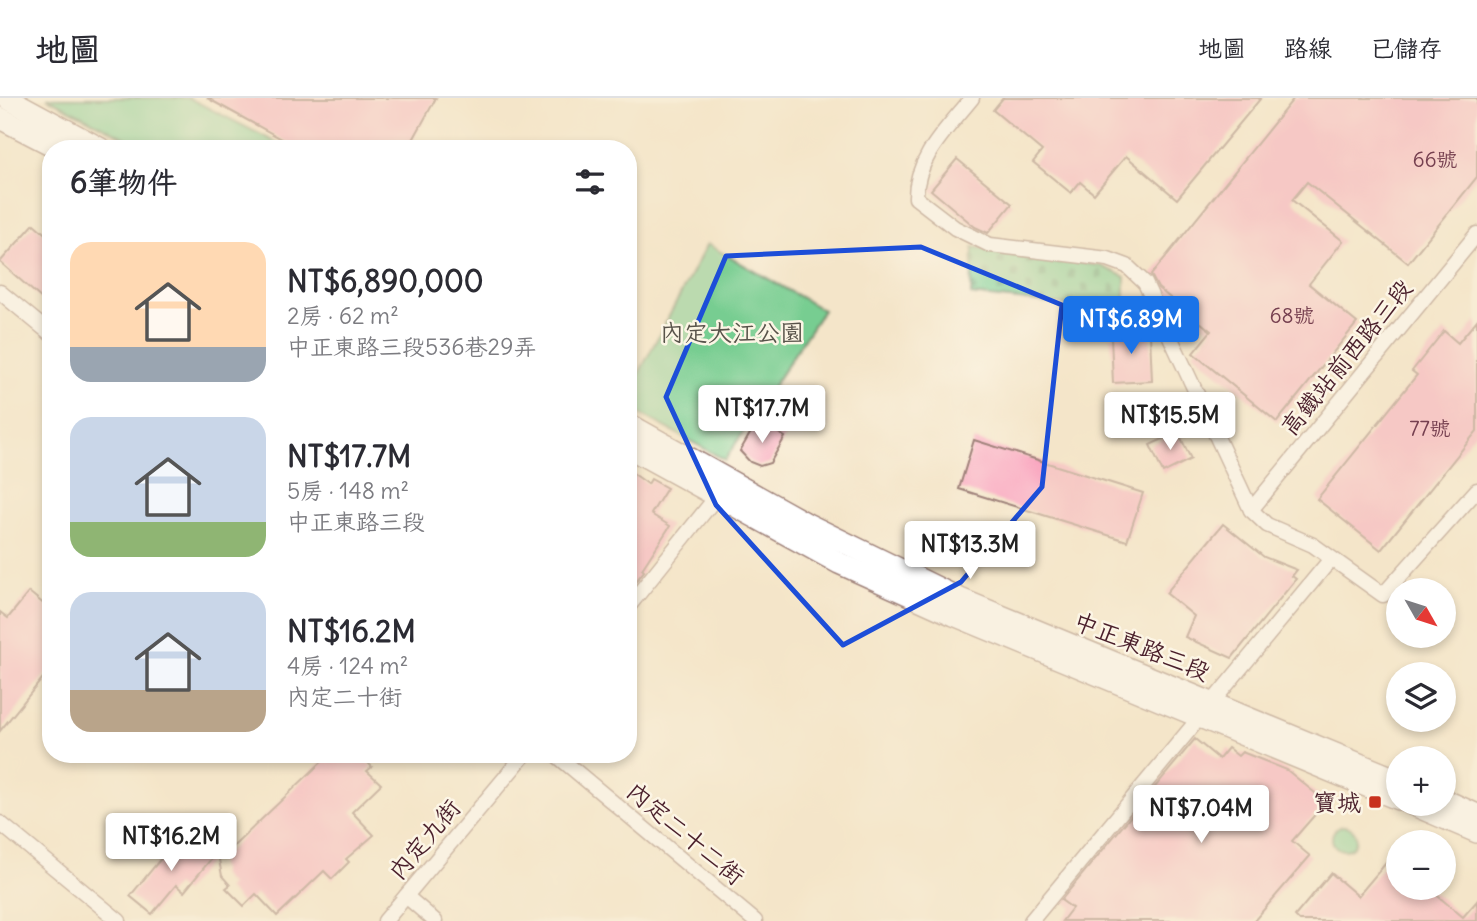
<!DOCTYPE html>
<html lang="zh-TW">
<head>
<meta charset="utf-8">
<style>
	body { margin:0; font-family:Delius,"LXGW WenKai TC",sans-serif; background:#f7f7f7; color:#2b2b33; height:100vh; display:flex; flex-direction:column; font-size:26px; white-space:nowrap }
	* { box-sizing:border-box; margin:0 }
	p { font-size:23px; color:#7c7c81 }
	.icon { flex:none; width:38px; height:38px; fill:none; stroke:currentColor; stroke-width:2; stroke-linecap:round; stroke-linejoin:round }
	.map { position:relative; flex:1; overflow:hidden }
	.panel { position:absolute; left:42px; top:42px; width:595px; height:623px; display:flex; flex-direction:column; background:#fff; border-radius:28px; box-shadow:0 4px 10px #0003 }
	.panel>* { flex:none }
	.needle { width:46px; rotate:129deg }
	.tools { position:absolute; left:1386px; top:480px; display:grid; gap:14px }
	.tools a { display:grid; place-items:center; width:70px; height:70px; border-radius:50%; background:#fff; box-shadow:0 4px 10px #0003; font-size:35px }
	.price { position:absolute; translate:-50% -60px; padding:0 16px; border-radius:7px; background:#fff; color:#222; font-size:23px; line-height:46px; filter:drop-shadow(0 2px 4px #0008) }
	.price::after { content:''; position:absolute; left:50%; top:42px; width:21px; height:16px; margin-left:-10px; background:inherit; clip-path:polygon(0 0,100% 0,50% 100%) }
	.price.current { background:#1a73e8; color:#fff }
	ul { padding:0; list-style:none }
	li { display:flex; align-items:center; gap:21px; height:175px; padding:0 28px }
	li span { display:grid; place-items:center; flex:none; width:196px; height:140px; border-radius:21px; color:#555 }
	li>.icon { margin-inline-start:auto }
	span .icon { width:84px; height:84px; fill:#fffc; stroke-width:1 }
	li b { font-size:30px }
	h2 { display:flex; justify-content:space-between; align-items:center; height:84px; padding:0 28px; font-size:30px }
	header { display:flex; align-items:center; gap:42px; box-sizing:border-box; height:98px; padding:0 35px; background:#fff; border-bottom:2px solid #e1e1e2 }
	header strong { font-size:33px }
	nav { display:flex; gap:38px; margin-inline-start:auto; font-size:24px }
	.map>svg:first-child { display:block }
	.green { fill:#77cd91; stroke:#60765e; stroke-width:2 }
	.cemetery { fill:url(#cemetery-stones); stroke:#60765e; stroke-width:2 }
	.building { fill:#f9a5c0 }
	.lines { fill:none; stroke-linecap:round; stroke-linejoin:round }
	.minor-casing { stroke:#9f827a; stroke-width:17 }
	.secondary-casing { stroke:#9f827a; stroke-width:24 }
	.minor { stroke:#fff; stroke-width:14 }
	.secondary { stroke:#fff; stroke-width:21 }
	.marked { fill:none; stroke:#1d4ed8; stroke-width:5; stroke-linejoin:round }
	.poi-dot { fill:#c8321e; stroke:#fcf5e5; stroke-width:2.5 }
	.labels { text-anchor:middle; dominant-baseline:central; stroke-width:5; stroke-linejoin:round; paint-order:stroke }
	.number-label { font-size:21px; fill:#764050 }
	.park-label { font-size:24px; fill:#58534a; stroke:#fcf5e5 }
	.street-label { font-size:24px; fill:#4a1f2b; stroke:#fcf5e5 }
	.poi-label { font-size:24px; fill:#4a1f2b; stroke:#fcf5e5; text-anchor:end }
</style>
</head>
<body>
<header>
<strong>地圖</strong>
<nav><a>地圖</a><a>路線</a><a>已儲存</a></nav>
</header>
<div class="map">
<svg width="1477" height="823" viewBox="0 0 1477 823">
	<defs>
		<pattern id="cemetery-stones" width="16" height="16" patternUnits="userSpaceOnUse" patternTransform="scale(1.75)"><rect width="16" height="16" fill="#77cd91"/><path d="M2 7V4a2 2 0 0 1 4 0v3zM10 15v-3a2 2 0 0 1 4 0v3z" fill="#64a677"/></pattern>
	</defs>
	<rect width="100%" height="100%" fill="#fcf5e5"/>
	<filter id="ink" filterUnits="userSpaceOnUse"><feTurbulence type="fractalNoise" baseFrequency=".0143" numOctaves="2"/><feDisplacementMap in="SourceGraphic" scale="14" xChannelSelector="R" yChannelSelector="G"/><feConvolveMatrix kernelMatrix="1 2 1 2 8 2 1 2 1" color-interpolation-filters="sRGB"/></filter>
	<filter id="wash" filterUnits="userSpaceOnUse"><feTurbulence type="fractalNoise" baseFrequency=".00686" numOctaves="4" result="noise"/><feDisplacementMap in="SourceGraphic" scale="28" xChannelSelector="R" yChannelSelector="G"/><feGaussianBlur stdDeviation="1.57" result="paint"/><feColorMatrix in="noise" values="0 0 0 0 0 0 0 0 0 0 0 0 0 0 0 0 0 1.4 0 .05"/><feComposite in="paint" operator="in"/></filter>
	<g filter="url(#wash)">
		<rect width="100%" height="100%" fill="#f4e5c9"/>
		<g class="green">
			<polygon points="47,0 189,0 289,51 147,51"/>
			<polygon points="707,146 823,212 725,362 628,309 628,296"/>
			<circle cx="1344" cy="740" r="12"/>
		</g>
		<polygon class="cemetery" points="973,149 1101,168 1125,179 1125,213 971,197"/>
		<g id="blocks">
			<g class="building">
				<polygon points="207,0 436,0 408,51 300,51"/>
				<polygon points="1003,0 1261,0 1177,101 1126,58 1094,96 1080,84 1071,95 1033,64 1042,53 993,12"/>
				<polygon points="1294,0 1477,0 1477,79 1408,165 1307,84 1292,102 1343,143 1309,186 1357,225 1277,324 1193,255 1211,233 1158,190 1151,177"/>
				<polygon points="957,61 1012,106 988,135 975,129 931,92"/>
				<polygon points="34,126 51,141 51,209 0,164"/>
				<polygon points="1477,222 1477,333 1381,452 1317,401 1417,277 1412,273 1444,233 1458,245"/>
				<polygon points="1145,231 1145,236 1150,236 1152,283 1113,285 1111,238 1116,238 1116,232"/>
				<polygon points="758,322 785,339 770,365 760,368 750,364 740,353"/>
				<polygon points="1178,334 1191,361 1163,375 1150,347"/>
				<polygon points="974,342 1143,395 1127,443 959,391"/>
				<polygon points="634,376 648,386 651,381 667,390 651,416 670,428 642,471 644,473 628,493 628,384"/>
				<polygon points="1223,426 1264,459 1297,472 1292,478 1296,481 1232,560 1185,539 1194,518 1166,495"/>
				<polygon points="29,494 51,512 51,570 0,633 0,514 8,520"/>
				<polygon points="1195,641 1219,661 1228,650 1238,658 1242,654 1287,672 1326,704 1292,743 1310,758 1254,823 1062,823 1072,810 1061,802"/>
				<polygon points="330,656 360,656 372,669 367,673 381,686 352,714 374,737 346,761 349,764 332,781 324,773 277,818 256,796 244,808 226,790 230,787 222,778 219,762"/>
				<polygon points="182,735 212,760 184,794 176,787 152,816 130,798"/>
				<polygon points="1391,759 1398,766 1398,789 1427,789 1463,819 1477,803 1477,823 1300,823 1295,818 1331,775 1358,798"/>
			</g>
		</g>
	</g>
	<g filter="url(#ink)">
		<use href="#blocks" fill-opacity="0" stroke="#9f827a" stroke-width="2"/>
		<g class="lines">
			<defs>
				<g id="minor">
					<path d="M972 0C949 29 915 60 916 100L955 130 990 147 1108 161 1127 168 1145 185 1251 412 1267 427 1313 447 1383 497 1477 392"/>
					<polyline points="0,194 51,236"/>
					<polyline points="1251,412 1477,136"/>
					<polyline points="628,509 717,398 718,391"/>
					<polyline points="555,656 755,823"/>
					<polyline points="0,725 119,823"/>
					<polyline points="406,798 435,823"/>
					<polyline points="385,823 525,656"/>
					<polyline points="1031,823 1331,461"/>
				</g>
				<g id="secondary">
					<polyline points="7,0 101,51"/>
					<polyline points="0,20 60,51"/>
					<polyline points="628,326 807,426 960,501 1398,682"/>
					<polyline points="628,349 839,465 954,517 1398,701"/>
					<polyline points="1444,702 1477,717"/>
					<polyline points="1409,705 1477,734"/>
				</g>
			</defs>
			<use href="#minor" class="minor-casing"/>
			<use href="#secondary" class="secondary-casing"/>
			<use href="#minor" class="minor"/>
			<use href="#secondary" class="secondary"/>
		</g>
	</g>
	<path d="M0 0H1477V823H0ZM921 149 1062 207 1042 389 961 484 843 547 716 407 666 299 726 158Z" fill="#f4e5c9" fill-opacity=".55" fill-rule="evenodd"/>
	<path class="marked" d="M921 149 1062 207 1042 389 961 484 843 547 716 407 666 299 726 158Z"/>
	<rect class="poi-dot" x="1368" y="697" width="14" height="14" rx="3.5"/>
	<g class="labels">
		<g class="number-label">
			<text x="1435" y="61">66號</text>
			<text x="1292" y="217">68號</text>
			<text x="1430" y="330">77號</text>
		</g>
		<g class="park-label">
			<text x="732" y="234">內定大江公園</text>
		</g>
		<g class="street-label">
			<text transform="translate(1346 259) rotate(-51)">高鐵站前西路三段</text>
			<text transform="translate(1142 548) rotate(22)">中正東路三段</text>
			<text transform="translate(686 735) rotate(40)">內定二十二街</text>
			<text transform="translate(424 741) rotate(-50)">內定九街</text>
		</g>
		<g class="poi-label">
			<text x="1361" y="704">寶城</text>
		</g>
	</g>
</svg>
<div class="tools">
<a><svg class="needle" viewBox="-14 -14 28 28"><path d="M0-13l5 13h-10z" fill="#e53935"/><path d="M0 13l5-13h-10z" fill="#7c7c81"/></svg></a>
<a><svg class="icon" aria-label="layers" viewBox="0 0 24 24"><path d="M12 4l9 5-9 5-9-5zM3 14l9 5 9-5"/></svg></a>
<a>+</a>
<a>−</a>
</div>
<b class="price current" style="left:1131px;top:258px">NT$6.89M</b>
<b class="price" style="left:762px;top:347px">NT$17.7M</b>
<b class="price" style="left:1170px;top:354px">NT$15.5M</b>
<b class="price" style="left:970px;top:483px">NT$13.3M</b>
<b class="price" style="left:1201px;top:747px">NT$7.04M</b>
<b class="price" style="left:171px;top:775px">NT$16.2M</b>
<section class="panel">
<h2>6筆物件<svg class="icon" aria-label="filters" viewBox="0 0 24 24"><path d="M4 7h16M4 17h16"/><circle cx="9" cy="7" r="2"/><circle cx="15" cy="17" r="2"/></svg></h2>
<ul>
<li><span style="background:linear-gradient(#ffd9b3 75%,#9aa5b1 0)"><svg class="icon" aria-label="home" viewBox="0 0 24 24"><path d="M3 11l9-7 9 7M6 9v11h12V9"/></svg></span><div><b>NT$6,890,000</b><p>2房 · 62 m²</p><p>中正東路三段536巷29弄</p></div></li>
<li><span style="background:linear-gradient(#c9d6e8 75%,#8fb573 0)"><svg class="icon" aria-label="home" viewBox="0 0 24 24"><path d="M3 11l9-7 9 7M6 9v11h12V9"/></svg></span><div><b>NT$17.7M</b><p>5房 · 148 m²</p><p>中正東路三段</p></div></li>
<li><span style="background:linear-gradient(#c9d6e8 70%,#b9a48a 0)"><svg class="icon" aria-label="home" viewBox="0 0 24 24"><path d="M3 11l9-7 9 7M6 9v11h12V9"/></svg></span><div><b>NT$16.2M</b><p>4房 · 124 m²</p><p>內定二十街</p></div></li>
</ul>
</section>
</div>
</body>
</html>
